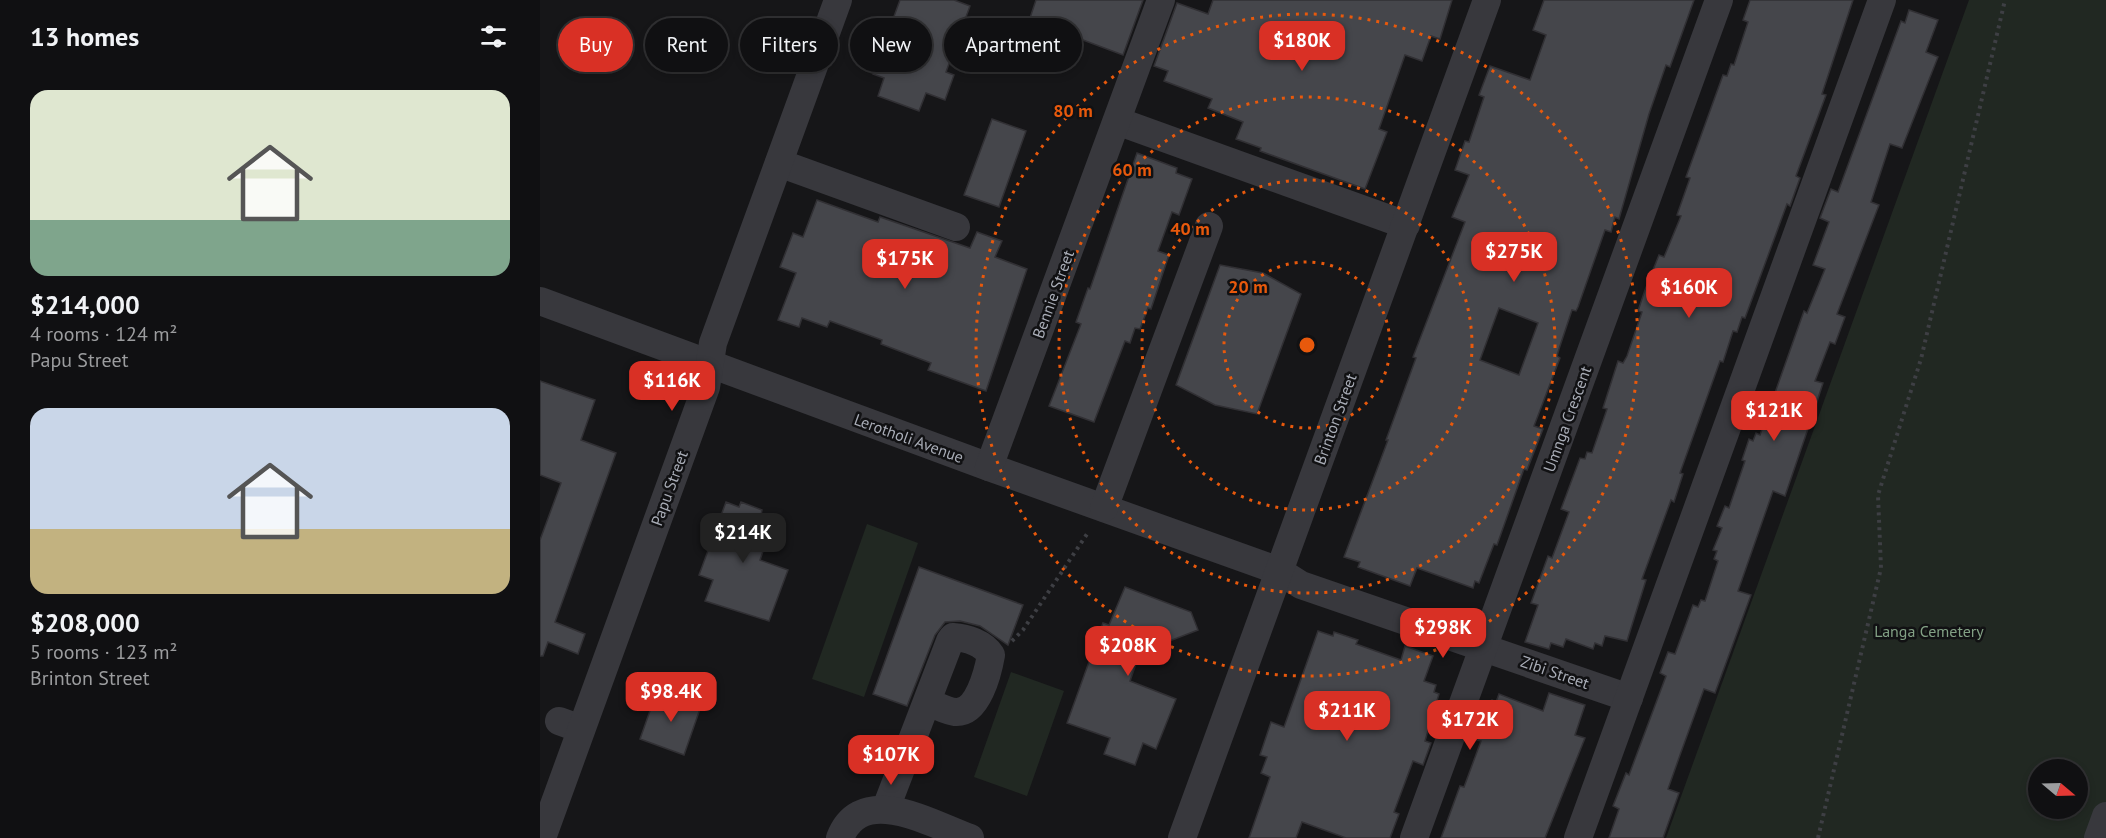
<!DOCTYPE html>
<html lang="en">
<head>
<meta charset="utf-8">
<style>
	body { margin:0; font-family:"PT Sans",sans-serif; background:#1e1e20; color:#f1f3f6; height:100vh; display:flex; flex-direction:column; font-size:22px; white-space:nowrap }
	* { box-sizing:border-box; margin:0 }
	p { font-size:20px; color:#9c9d9f }
	.icon { flex:none; width:33px; height:33px; fill:none; stroke:currentColor; stroke-width:2; stroke-linecap:round; stroke-linejoin:round }
	.map { position:relative; flex:1; overflow:hidden }
	.drawer { display:flex; flex-direction:column; background:#101012; width:540px }
	.drawer>* { flex:none }
	.banner { position:absolute; left:18px; top:18px; width:570px; height:54px; display:flex; gap:12px }
	.needle { width:39px; rotate:109deg }
	.fabs { position:absolute; left:1488px; top:759px; display:grid; gap:12px }
	.fabs a { display:grid; place-items:center; width:60px; height:60px; border-radius:50%; background:#101012; box-shadow:0 3px 9px #0003,0 0 0 2px #303032; font-size:30px }
	.price { position:absolute; translate:-50% -51px; padding:0 14px; border-radius:12px; background:#d93025; color:#fff; font-size:20px; line-height:39px; filter:drop-shadow(0 2px 3px #0008) }
	.price::after { content:''; position:absolute; left:50%; top:36px; width:18px; height:14px; margin-left:-9px; background:inherit; clip-path:polygon(0 0,100% 0,50% 100%) }
	.price.active { background:#222; color:#fff }
	ul { padding:0; list-style:none }
	li { display:grid; align-content:center; gap:12px; height:318px; padding:0 30px }
	li span { display:grid; place-items:center; height:186px; border-radius:18px; color:#555 }
	li>.icon { margin-inline-start:auto }
	span .icon { width:108px; height:108px; fill:#fffc; stroke-width:1 }
	li b { font-size:26px }
	h2 { display:flex; justify-content:space-between; align-items:center; height:72px; padding:0 30px; font-size:26px }
	.pill { padding:0 21px; border-radius:27px; background:#101012; box-shadow:0 3px 9px #0003,0 0 0 2px #303032; font-size:21px; line-height:54px }
	.pill.active { background:#d93025; color:#fff }
	main { display:flex; flex:1; min-height:0 }
	.map>svg:first-child { display:block }
	.green { fill:#212822; fill-rule:evenodd }
	.building { fill:#45464b; stroke:#313034; stroke-width:1.5; fill-rule:evenodd }
	.lines { fill:none; stroke-linecap:round; stroke-linejoin:round }
	.path { stroke:#3e3f44; stroke-width:4; stroke-dasharray:3 4.5; stroke-linecap:butt }
	.minor { stroke:#38383d; stroke-width:28 }
	.ring { fill:none; stroke:#e8590c; stroke-width:3; stroke-dasharray:3 6 }
	.labels { text-anchor:middle; dominant-baseline:central; stroke-width:5; stroke-linejoin:round; paint-order:stroke }
	.street-label { font-size:16px; fill:#a9adb7; stroke:#111113 }
	.park-label { font-size:16px; fill:#82a084; stroke:#111113 }
	.centre { fill:#e8590c; stroke:#111113; stroke-width:3 }
	.ring-label { font-size:18px; text-anchor:middle; font-weight:bold; fill:#e8590c; stroke:#111113; stroke-width:5; stroke-linejoin:round; paint-order:stroke }
</style>
</head>
<body>
<main>
<section class="drawer">
<h2>13 homes<svg class="icon" aria-label="filters" viewBox="0 0 24 24"><path d="M4 7h16M4 17h16"/><circle cx="9" cy="7" r="2"/><circle cx="15" cy="17" r="2"/></svg></h2>
<ul>
<li><span style="background:linear-gradient(#dfe7d0 70%,#7fa58c 0)"><svg class="icon" aria-label="home" viewBox="0 0 24 24"><path d="M3 11l9-7 9 7M6 9v11h12V9"/></svg></span><div><b>$214,000</b><p>4 rooms · 124 m²</p><p>Papu Street</p></div></li>
<li><span style="background:linear-gradient(#c9d6e8 65%,#c2b280 0)"><svg class="icon" aria-label="home" viewBox="0 0 24 24"><path d="M3 11l9-7 9 7M6 9v11h12V9"/></svg></span><div><b>$208,000</b><p>5 rooms · 123 m²</p><p>Brinton Street</p></div></li>
</ul>
</section>
<div class="map">
<svg width="1566" height="838" viewBox="0 0 1566 838">
	<rect width="100%" height="100%" fill="#161618"/>
	<g class="green">
		<path d="M1429 0H1566V838H1126ZM1498 770H1538V808H1498Z"/>
		<polygon points="327,524 378,543 324,697 272,679"/>
		<polygon points="471,672 524,691 487,796 434,777"/>
	</g>
	<g class="building">
		<polygon points="360,0 414,0 430,6 406,72 414,75 405,100 386,93 379,111 338,96 344,78 333,74"/>
		<polygon points="496,0 603,0 583,55 535,37 531,47 507,38 511,29 489,21"/>
		<polygon points="673,0 912,0 900,39 891,36 882,61 865,55 839,129 847,132 825,189 720,151 721,148 696,139 703,122 668,108 672,99 624,81 628,71 614,66 637,3 668,14"/>
		<path d="M1004 0H1154L1130 67 1126 65 1109 114 1079 219 1075 217 1071 232 1065 230 1038 307 1036 311 1032 310 1019 349 1017 356 1020 358 994 426 1003 429 987 470 984 469 957 545 954 544 939 583 935 581 933 588 877 568 870 586 818 567 820 562 804 557 848 440H846L876 358 873 357 925 222 912 217 929 175 915 170 925 141 929 142 944 97 939 95 950 66 990 80 1006 35 993 30ZM959 308 998 323 979 375 940 360Z"/>
		<polygon points="1210,0 1313,0 1282,94 1286,95 1256,176 1260,178 1250,206 1247,204 1205,318 1202,317 1197,332 1193,331 1183,362 1180,361 1140,473 1143,474 1134,502 1131,500 1102,579 1106,580 1087,641 1065,636 1062,646 1055,643 1053,649 1026,639 1023,647 1011,643 1009,649 985,642 998,605 991,603 1008,556 1012,558 1029,512 1021,509 1040,458 1045,459 1047,452 1052,453 1067,409 1063,408 1078,361 1083,363 1087,356 1102,312 1098,311 1105,290 1119,255 1124,257 1141,216 1137,215 1150,178 1146,177 1183,75 1187,76 1191,64 1194,65 1208,22 1203,20"/>
		<polygon points="1369,10 1398,20 1386,52 1398,57 1362,148 1350,144 1331,202 1339,205 1297,314 1305,317 1295,344 1290,342 1275,381 1283,383 1272,417 1245,496 1233,491 1198,591 1211,595 1175,693 1164,689 1140,755 1128,789 1139,793 1123,838 1069,838 1079,809 1073,806 1086,773 1089,775 1126,676 1120,673 1128,652 1135,654 1153,605 1158,607 1161,600 1165,601 1178,561 1174,559 1177,551 1173,550 1182,528 1177,526 1185,506 1189,508 1205,461 1202,460 1209,439 1213,441 1216,433 1220,435 1264,311 1267,313 1285,269 1273,265 1289,222 1280,218 1291,189 1298,192 1361,21 1365,23"/>
		<polygon points="452,119 486,131 459,207 424,195"/>
		<polygon points="597,153 637,168 636,173 652,179 639,215 632,212 618,251 629,255 611,309 608,308 600,329 595,328 590,343 585,341 554,422 509,406 541,324 536,322 548,288 550,289"/>
		<polygon points="277,200 338,222 340,217 430,248 437,232 462,241 455,257 487,269 446,391 388,370 391,363 341,344 342,340 290,321 287,327 262,318 259,327 238,320 256,273 240,267 253,233 263,237"/>
		<polygon points="680,265 723,273 761,294 717,414 675,405 636,385"/>
		<polygon points="0,381 55,400 41,440 76,453 15,622 45,634 38,654 8,642 3,656 0,656 0,540 21,483 0,475"/>
		<polygon points="186,502 199,507 201,502 222,510 221,515 234,520 220,560 248,570 229,621 165,601 173,580 159,575"/>
		<polygon points="379,567 483,605 468,645 440,626 420,621 405,622 395,635 367,706 333,694"/>
		<polygon points="585,587 651,612 658,630 627,642 606,635 590,681 636,699 616,749 603,743 595,765 564,754 570,738 527,723 563,623 569,625"/>
		<polygon points="778,631 793,636 794,632 818,640 816,644 861,660 865,646 893,656 884,681 896,685 894,692 899,694 885,741 891,743 883,765 873,761 854,812 859,814 850,838 806,838 762,822 756,838 709,838 730,777 721,773 727,757 720,755 731,722 744,727"/>
		<polygon points="117,691 161,706 144,755 100,739"/>
		<polygon points="1009,693 1045,705 1035,735 1045,738 1005,838 901,838 920,786 924,787 941,741 937,740 952,700 956,702 959,694 1003,711"/>
	</g>
	<g class="lines">
		<g class="path">
			<polyline points="472,641 483,630 549,531"/>
			<polyline points="1278,838 1341,568 1338,495 1381,359 1465,0"/>
		</g>
		<g class="minor">
			<polyline points="577,121 866,225"/>
			<polyline points="239,163 416,227"/>
			<polyline points="0,301 449,467 739,571 761,585 1089,698"/>
			<polyline points="449,467 621,0"/>
			<polyline points="564,508 669,226"/>
			<polyline points="19,721 41,729"/>
			<path d="M346 808 410 641 413 637C427 638 443 643 451 655 448 672 438 714 415 712 406 711 396 705 387 702"/>
			<polyline points="2,838 166,387 173,343 298,0"/>
			<path d="M300 838C322 782 391 824 430 838"/>
			<polyline points="642,838 947,0"/>
			<polyline points="874,838 1179,0"/>
			<polyline points="1038,838 1342,0"/>
			<polyline points="1558,838 1566,816"/>
		</g>
	</g>
	<g class="ring">
		<circle cx="767" cy="345" r="83"/>
		<circle cx="767" cy="345" r="165"/>
		<circle cx="767" cy="345" r="248"/>
		<circle cx="767" cy="345" r="331"/>
	</g>
	<g class="labels">
		<g class="street-label">
			<text transform="translate(513 294) rotate(-70)">Bennie Street</text>
			<text transform="translate(795 419) rotate(-70)">Brinton Street</text>
			<text transform="translate(1027 419) rotate(-70)">Umnga Crescent</text>
			<text transform="translate(369 438) rotate(20)">Lerotholi Avenue</text>
			<text transform="translate(129 488) rotate(-70)">Papu Street</text>
			<text transform="translate(1015 672) rotate(19)">Zibi Street</text>
		</g>
		<g class="park-label">
			<text x="1389" y="631">Langa Cemetery</text>
		</g>
	</g>
	<circle cx="767" cy="345" r="9" class="centre"/>
	<g class="ring-label">
		<text x="533" y="117">80 m</text>
		<text x="592" y="176">60 m</text>
		<text x="650" y="235">40 m</text>
		<text x="708" y="293">20 m</text>
	</g>
</svg>
<div class="fabs">
<a><svg class="needle" viewBox="-14 -14 28 28"><path d="M0-13l5 13h-10z" fill="#e53935"/><path d="M0 13l5-13h-10z" fill="#9c9d9f"/></svg></a>
</div>
<b class="price" style="left:762px;top:72px">$180K</b>
<b class="price" style="left:974px;top:283px">$275K</b>
<b class="price" style="left:365px;top:290px">$175K</b>
<b class="price" style="left:1149px;top:319px">$160K</b>
<b class="price" style="left:132px;top:412px">$116K</b>
<b class="price" style="left:1234px;top:442px">$121K</b>
<b class="price active" style="left:203px;top:564px">$214K</b>
<b class="price" style="left:903px;top:659px">$298K</b>
<b class="price" style="left:588px;top:677px">$208K</b>
<b class="price" style="left:131px;top:723px">$98.4K</b>
<b class="price" style="left:807px;top:742px">$211K</b>
<b class="price" style="left:930px;top:751px">$172K</b>
<b class="price" style="left:351px;top:786px">$107K</b>
<div class="banner">
<a class="pill active">Buy</a>
<a class="pill">Rent</a>
<a class="pill">Filters</a>
<a class="pill">New</a>
<a class="pill">Apartment</a>
</div>
</div>
</main>
</body>
</html>
